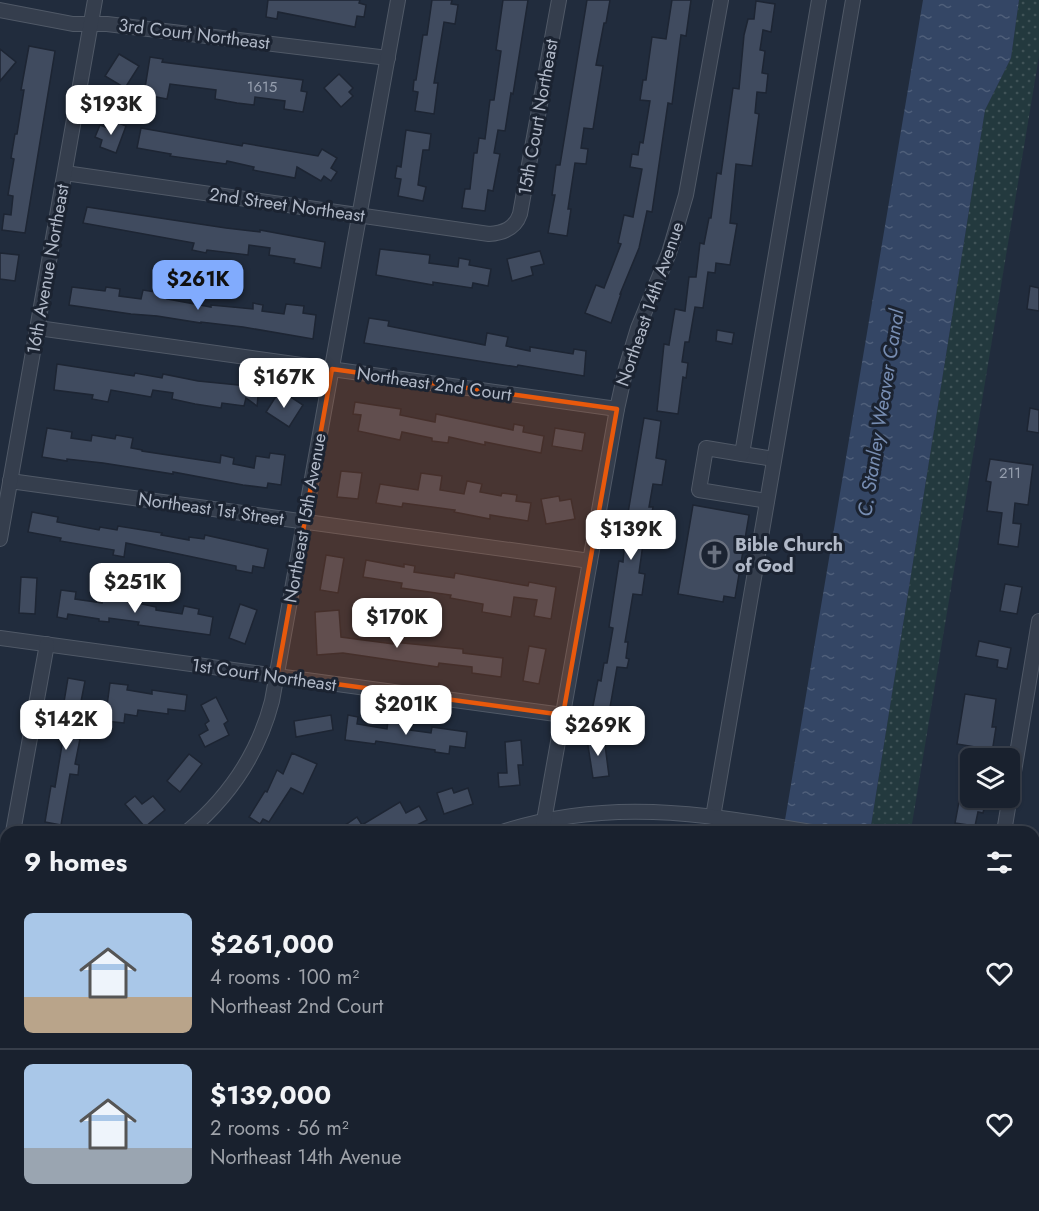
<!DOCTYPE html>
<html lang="en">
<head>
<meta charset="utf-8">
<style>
	body { margin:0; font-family:Jost,sans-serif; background:#222936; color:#f1f3f6; height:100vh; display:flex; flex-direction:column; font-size:22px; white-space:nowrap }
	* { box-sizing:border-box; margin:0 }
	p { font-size:20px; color:#9fa3aa }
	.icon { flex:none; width:33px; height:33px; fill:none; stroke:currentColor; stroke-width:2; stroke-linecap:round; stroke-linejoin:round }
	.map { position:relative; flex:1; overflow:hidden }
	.sheet { position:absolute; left:0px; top:826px; width:1040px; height:386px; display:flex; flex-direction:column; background:#19212e; border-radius:18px 18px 0 0; box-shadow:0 2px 4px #0004,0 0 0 2px #373e4a }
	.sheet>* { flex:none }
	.controls { position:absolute; left:960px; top:748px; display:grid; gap:12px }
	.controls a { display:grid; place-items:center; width:60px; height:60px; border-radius:9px; background:#19212e; box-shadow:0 2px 4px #0004,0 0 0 2px #373e4a; font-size:30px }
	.price { position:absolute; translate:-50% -51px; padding:0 14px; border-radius:12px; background:#fff; color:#222; font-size:20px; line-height:39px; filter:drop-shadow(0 2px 3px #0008) }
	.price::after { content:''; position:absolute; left:50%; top:36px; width:18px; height:14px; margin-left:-9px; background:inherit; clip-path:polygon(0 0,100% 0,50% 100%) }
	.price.on { background:#81abfd; color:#111 }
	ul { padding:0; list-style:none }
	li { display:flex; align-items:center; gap:18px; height:150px; padding:0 24px }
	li+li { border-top:2px solid #373e4a }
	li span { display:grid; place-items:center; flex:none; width:168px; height:120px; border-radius:9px; color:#555 }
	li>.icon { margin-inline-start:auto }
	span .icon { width:72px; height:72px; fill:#fffc; stroke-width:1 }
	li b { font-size:26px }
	h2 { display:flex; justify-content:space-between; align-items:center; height:72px; padding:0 24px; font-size:26px }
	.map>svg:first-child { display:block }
	.park { fill:url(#park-dots) }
	.water { fill:url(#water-ripples) }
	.building { fill:#404b5f; stroke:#1d2533; stroke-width:1.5 }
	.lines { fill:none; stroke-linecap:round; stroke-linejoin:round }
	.minor-casing { stroke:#505967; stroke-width:16 }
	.minor { stroke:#353e4d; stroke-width:14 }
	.marked { fill:#e8590c; fill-opacity:0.2; stroke:#e8590c; stroke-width:4.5; stroke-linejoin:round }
	.labels { text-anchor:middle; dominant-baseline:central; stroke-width:6; stroke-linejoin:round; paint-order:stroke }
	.number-label { font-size:15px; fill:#959eae }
	.street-label { font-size:18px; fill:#b1b9c8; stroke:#1b2331 }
	.poi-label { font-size:18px; font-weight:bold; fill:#b1b9c8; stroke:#1b2331; text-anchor:start }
	.water-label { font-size:20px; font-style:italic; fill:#778db2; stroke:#1b2331 }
</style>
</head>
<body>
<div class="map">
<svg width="1039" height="1211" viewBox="0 0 1039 1211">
	<defs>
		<pattern id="park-dots" width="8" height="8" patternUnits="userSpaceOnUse" patternTransform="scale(1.5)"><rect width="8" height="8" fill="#23393e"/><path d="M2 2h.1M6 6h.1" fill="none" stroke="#415458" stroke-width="1.8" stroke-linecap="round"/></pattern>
		<pattern id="water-ripples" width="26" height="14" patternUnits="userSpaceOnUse" patternTransform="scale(1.5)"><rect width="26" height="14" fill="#344665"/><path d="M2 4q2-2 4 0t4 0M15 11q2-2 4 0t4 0" fill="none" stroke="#4f5f7a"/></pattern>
	</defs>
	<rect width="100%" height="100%" fill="#212c3d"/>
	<polygon class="park" points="1019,0 1039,0 1039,56 912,824 908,832 870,832 985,110 1011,58"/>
	<g class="water">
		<polygon points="923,0 1019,0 1011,58 985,110 870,832 783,832"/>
		<polygon points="721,1206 813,1206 812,1211 720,1211"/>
	</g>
	<g class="building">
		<polygon points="268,0 360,0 359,3 366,5 364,17 357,16 355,27 278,12 277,19 266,17"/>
		<polygon points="432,0 452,0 451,4 458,5 455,24 444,22 434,83 438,83 434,114 415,111 418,92 413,91 414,80 416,80 423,35 427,35"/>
		<polygon points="503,0 528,0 513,94 511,93 505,131 498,130 494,153 500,154 493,191 488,190 485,211 462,208 465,189 470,189 474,153 477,153 479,138 485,139 490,100 494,100 501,51 496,50"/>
		<polygon points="587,0 610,0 606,23 604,23 596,65 603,66 593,129 584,128 581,148 588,149 586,164 575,163 568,209 571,209 567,236 548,233 555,195 552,195 556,165 560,165"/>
		<polygon points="672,0 691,0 686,36 681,35 672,104 668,103 652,212 647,211 639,248 620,294 621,294 611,323 585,313 596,285 604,288 621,244 618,243 624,215 633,217 642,169 630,167 632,154 638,155 640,142 643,143 650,101 640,100 643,80 646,80 652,37 666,39"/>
		<polygon points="756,1 775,4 771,32 763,30 760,50 765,51 762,73 768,74 766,93 757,92 755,113 759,114 752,166 736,164 730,223 737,224 730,265 716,263 715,273 708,272 703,308 695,307 689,342 685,342 682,362 688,363 686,378 683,377 678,414 657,411 664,344 669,345 675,309 685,311 689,277 696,277 700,243 704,244 709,218 711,218 717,173 721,174 733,88 739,89 744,35 748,19 754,19"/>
		<polygon points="29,46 55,51 25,233 2,230 4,214 11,215 13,196 8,195 14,159 11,158 15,134 17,134 24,90 21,90"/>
		<polygon points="0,49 16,62 0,81"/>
		<polygon points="119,54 139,66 125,88 105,76"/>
		<polygon points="150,57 163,59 162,62 303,80 301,91 307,92 303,112 284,109 285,101 255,97 254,105 237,103 215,99 216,90 170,84 167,99 146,95 148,89 145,88"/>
		<polygon points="339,74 353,88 349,92 353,96 341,107 324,88"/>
		<polygon points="111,120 126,126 116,153 100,147 102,140 95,137 100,125 108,128"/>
		<polygon points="141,128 242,146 243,143 318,156 322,149 337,158 331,168 337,172 331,181 324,176 321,181 297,167 295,178 253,170 254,167 227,161 226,164 170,156 171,154 137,148"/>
		<polygon points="406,130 431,134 429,150 423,150 420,170 418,185 426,187 423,201 398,196 401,179 395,178 397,166 401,167"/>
		<polygon points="87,207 226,228 260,232 260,230 325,242 321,268 294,263 295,259 269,255 270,248 249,245 248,255 207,250 206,253 192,250 194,243 83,223"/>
		<polygon points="380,249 430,255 429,263 458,267 459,258 470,260 469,265 491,269 488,286 473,283 472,288 433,282 433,285 376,275"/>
		<polygon points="540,251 544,264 531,267 533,275 512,281 507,259"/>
		<polygon points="0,253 19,255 15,281 0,279"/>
		<polygon points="1030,286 1039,288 1039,311 1027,309"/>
		<polygon points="72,287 105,291 106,287 120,289 119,296 141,299 143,290 168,294 167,299 211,307 211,305 253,309 253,303 263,305 262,311 284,314 286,304 304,306 303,313 316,315 313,339 243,327 201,322 201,323 157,316 131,314 69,305"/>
		<polygon points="369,318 389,321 388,326 485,345 487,333 508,337 506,346 530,351 530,347 573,354 574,349 586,351 584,376 518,365 517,367 364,343"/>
		<polygon points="717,330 734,333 732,344 716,341"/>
		<polygon points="57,364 134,376 135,373 162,378 163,374 198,381 259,387 257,406 246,398 244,406 222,403 221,408 195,404 172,399 173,393 153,390 151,397 111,390 108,402 92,399 93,395 54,390"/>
		<polygon points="280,390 303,405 289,427 266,412"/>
		<polygon points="355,402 401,409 400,415 435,422 436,414 513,430 514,424 524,426 523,432 544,436 541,453 485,442 485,445 449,437 448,443 432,441 432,438 402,432 400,440 358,431 361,415 353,414"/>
		<polygon points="1030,408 1039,410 1039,433 1027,431"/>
		<polygon points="644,418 661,421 656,458 666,460 662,485 653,484 649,507 653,507 650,523 646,522 639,573 645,574 642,595 633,594 625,642 628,642 626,658 629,659 627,668 617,667 608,719 591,716 598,680 601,681 604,663 607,663 613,628 609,627 619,561 623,562 627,519"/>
		<polygon points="47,428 72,432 71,438 91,441 92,435 115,439 116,435 133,438 131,448 142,450 142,451 220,463 221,455 234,458 233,464 254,468 256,456 269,458 270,453 285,455 281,485 268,483 267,488 243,485 173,472 173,474 103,463 67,459 67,461 42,457"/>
		<polygon points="555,428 585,433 582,451 552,446"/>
		<polygon points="990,459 1033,465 1028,505 1015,503 1013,523 1021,524 1018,547 998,544 1002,513 987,511 991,482 986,481"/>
		<polygon points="341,471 362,473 358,499 337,497"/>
		<polygon points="421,473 442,476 440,490 464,494 467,481 482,484 480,492 501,496 502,493 517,495 516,501 531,503 528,521 490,515 490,519 454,512 455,510 403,503 402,507 376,503 380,484 418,490"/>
		<polygon points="559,496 560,501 571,499 575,519 546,524 541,499"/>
		<polygon points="693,505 749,515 735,598 724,596 723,602 678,594"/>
		<polygon points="32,512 58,517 57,522 99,530 100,527 117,530 118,526 162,533 161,535 189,540 189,537 204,539 205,535 268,549 264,568 253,566 252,573 236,570 236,566 126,543 124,557 113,555 114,550 60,541 61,538 28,532"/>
		<polygon points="326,555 344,558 338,593 320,590"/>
		<polygon points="366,560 404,567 404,564 415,566 414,572 454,578 455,573 528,586 529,582 556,587 551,619 534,616 537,600 514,597 511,617 482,612 483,604 450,598 451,595 401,588 402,583 363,577"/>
		<polygon points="21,577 37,578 35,614 19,613"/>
		<polygon points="1005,584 1022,587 1017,614 1000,611"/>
		<polygon points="61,590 76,592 75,599 102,603 102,598 133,602 156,607 156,610 182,614 184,606 199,609 198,614 213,617 210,635 138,625 139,622 109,618 109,622 99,621 99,619 68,614 67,619 57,617"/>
		<polygon points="240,604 257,610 245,644 229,638"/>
		<polygon points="339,610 341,637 393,644 393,642 463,649 463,653 503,658 501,677 472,673 472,667 439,663 438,667 343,653 317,655 315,612"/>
		<polygon points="979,641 1011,648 1007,669 997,667 998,660 976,656"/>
		<polygon points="529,646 546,649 539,684 523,681"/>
		<polygon points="68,678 85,681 74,738 80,739 75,764 79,765 78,775 70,774 61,825 45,822 51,786 55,787 65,727 60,726"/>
		<polygon points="110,683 128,685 127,690 152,694 152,690 187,695 185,711 168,709 168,714 138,710 137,716 125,714 124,723 105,721"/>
		<polygon points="965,694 996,699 992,727 996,727 991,759 974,759 976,747 957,744"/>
		<polygon points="216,697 228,721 224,724 229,735 205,747 199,735 208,730 205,724 209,721 201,705"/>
		<polygon points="331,715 333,730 296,737 294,721"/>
		<polygon points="348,715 358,717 357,724 387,729 388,721 404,724 403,729 431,733 432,727 467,732 465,748 450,746 449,754 435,752 435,750 376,741 375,744 345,740"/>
		<polygon points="604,737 609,776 593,778 587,739"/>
		<polygon points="521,740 523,765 518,765 520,785 499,787 498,773 507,773 505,742"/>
		<polygon points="292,753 317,764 303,794 291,788 269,822 263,819 260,824 249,817 265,791 267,792 277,770 283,774"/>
		<polygon points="189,754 202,764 180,792 167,781"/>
		<polygon points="452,788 454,793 468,788 473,804 444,814 437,793"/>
		<polygon points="135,796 142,804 153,796 165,810 145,827 125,804"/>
		<polygon points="960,796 986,800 983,813 978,812 975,826 955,823"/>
		<polygon points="400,802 406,813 419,806 427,820 403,832 349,832 344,826 357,817 362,825"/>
	</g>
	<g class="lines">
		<defs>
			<g id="minor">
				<polyline points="0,10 73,24 107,24 388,58"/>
				<path d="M65 173 489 234C503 233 515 229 520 214L559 0"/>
				<polyline points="38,328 617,409"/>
				<polyline points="742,454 774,459"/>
				<polyline points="10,481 590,561"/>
				<polyline points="767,501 699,490 706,448 742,454 819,0"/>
				<polyline points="0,539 95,0"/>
				<polyline points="0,638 563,715"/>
				<polyline points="713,817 853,0"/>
				<polyline points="13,832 47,644"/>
				<path d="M187 832C229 797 258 755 272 701L398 0"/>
				<path d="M502 832C609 797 704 814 812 832"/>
				<polyline points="542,832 617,409 626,368 638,328 669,253 686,195 721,0"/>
				<polyline points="1004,832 1039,621"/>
				<polyline points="1034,867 1039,868"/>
				<polyline points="0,905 6,872"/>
				<polyline points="1034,934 1034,935"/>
				<polyline points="1034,1099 1039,1093"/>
				<polyline points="0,1104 6,1103"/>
				<polyline points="474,1211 475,1206"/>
				<polyline points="901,1211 902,1206"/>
			</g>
		</defs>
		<use href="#minor" class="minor-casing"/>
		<use href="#minor" class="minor"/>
	</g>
	<path class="marked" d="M332 369 617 409 563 715 277 676Z"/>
	<defs>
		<symbol id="church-ring" viewBox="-11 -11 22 22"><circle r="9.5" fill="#1b2331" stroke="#6b7280" stroke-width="1.5"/><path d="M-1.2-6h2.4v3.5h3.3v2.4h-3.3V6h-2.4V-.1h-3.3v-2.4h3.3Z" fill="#6b7280"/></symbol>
	</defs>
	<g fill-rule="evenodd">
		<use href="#church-ring" x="698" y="538" width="33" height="33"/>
	</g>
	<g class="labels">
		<g class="number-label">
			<text x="262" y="87">1615</text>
			<text x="1010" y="473">211</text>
		</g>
		<g class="street-label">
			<text transform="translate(194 34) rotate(7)">3rd Court Northeast</text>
			<text transform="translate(538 117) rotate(-80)">15th Court Northeast</text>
			<text transform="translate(287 205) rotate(8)">2nd Street Northeast</text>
			<text transform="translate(48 269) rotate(-80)">16th Avenue Northeast</text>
			<text transform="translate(650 304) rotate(-71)">Northeast 14th Avenue</text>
			<text transform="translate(434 384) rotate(8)">Northeast 2nd Court</text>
			<text transform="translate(211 509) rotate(8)">Northeast 1st Street</text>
			<text transform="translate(305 518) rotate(-80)">Northeast 15th Avenue</text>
			<text transform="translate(264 675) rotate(8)">1st Court Northeast</text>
		</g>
		<g class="poi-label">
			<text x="735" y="545">Bible Church<tspan x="735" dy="21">of God</tspan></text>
		</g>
		<g class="water-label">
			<text transform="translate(881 413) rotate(-81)">C. Stanley Weaver Canal</text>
		</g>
	</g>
</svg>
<div class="controls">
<a><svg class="icon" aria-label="layers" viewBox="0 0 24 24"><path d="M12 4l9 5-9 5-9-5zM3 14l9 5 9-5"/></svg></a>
</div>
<b class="price" style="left:111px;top:136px">$193K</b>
<b class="price on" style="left:198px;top:311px">$261K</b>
<b class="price" style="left:284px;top:409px">$167K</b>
<b class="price" style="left:631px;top:561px">$139K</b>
<b class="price" style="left:135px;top:614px">$251K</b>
<b class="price" style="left:397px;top:649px">$170K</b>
<b class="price" style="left:406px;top:736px">$201K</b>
<b class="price" style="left:66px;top:751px">$142K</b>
<b class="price" style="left:598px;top:757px">$269K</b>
<section class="sheet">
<h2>9 homes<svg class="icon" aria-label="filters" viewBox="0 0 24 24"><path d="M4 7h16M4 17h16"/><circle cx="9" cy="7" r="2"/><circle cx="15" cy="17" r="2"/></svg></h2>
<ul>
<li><span style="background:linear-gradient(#a9c7e8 70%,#b9a48a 0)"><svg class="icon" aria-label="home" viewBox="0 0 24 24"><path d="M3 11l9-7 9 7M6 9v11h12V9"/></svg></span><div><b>$261,000</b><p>4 rooms · 100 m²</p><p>Northeast 2nd Court</p></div><svg class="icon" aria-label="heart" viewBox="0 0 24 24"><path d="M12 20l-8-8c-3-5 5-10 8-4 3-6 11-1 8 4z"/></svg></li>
<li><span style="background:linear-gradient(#a9c7e8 70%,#9aa5b1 0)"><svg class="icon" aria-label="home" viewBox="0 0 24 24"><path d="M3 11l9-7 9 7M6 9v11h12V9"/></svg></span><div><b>$139,000</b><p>2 rooms · 56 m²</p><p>Northeast 14th Avenue</p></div><svg class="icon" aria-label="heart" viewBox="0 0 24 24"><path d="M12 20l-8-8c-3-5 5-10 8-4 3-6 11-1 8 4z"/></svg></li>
</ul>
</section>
</div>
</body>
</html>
